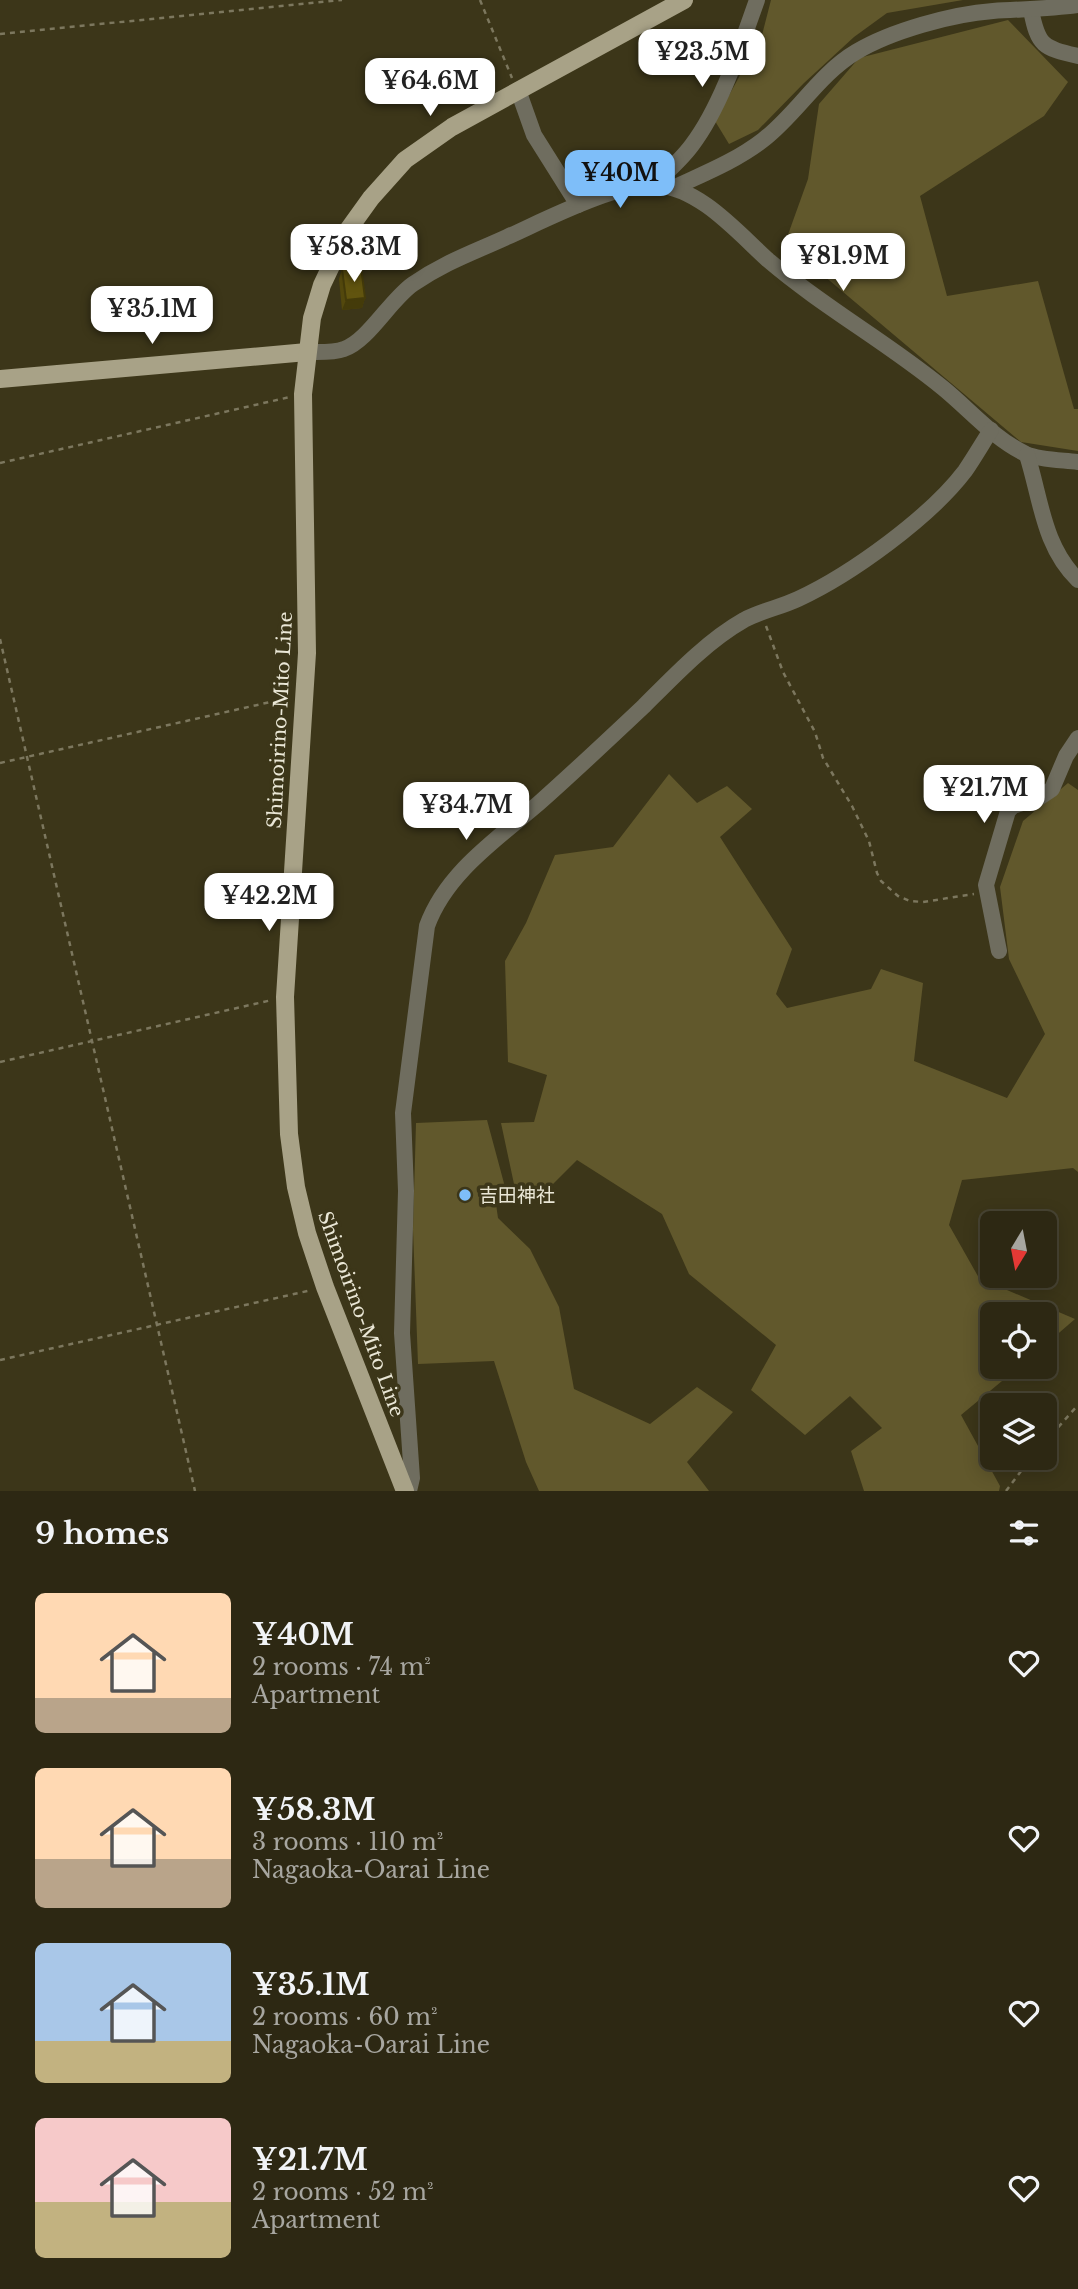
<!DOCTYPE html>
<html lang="en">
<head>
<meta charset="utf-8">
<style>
	body { margin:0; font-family:"Libre Baskerville","Noto Sans JP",serif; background:#393421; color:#f1f3f6; height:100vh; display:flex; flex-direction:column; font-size:26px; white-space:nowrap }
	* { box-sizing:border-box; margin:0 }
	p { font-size:23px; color:#a7a6a0 }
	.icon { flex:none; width:38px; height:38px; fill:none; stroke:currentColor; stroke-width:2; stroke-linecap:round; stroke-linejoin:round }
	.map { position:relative; height:1491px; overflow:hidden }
	.panel { display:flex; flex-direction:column; background:#2d2813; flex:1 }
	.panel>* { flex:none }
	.needle { width:46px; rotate:190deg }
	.controls { position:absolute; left:980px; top:1211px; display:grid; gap:14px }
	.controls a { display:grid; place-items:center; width:77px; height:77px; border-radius:10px; background:#2d2813; box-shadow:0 4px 18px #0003,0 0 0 2px #484433; font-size:35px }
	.price { position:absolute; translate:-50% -60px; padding:0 16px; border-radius:14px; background:#fff; color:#222; font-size:23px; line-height:46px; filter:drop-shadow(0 2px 4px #0008) }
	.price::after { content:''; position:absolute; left:50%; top:42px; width:21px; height:16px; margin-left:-10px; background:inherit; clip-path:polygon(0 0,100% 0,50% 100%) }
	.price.current { background:#7ebef9; color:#111 }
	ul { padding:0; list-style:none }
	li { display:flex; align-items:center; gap:21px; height:175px; padding:0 35px }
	li span { display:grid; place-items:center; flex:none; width:196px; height:140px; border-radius:10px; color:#555 }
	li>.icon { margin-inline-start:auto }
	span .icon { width:84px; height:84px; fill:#fffc; stroke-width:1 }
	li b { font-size:30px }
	h2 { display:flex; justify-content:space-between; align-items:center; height:84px; padding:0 35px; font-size:30px }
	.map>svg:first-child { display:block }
	.green { fill:#61582c }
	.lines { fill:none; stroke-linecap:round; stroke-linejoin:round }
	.path { stroke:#7c775e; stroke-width:2.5; stroke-dasharray:5 5; stroke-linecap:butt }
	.minor { stroke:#6f6d5f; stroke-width:16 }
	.major { stroke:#a8a287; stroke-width:18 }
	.wall { fill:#53480d }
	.shaded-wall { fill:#443b0a }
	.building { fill:#61540f; stroke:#443b0a; stroke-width:2 }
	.poi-dot { fill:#7ebef9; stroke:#3c3619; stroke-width:2.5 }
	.labels { text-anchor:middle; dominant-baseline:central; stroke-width:7; stroke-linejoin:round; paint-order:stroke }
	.street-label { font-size:19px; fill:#eae7d6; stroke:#3c3619 }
	.poi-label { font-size:19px; fill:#eae7d6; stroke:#3c3619; text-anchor:start }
</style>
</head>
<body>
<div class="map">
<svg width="1078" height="1491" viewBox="0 0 1078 1491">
	<rect width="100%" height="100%" fill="#3c3619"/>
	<g class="green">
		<polygon points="771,0 963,0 887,13 854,37 804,83 758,130 729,144 715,121 762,35"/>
		<polygon points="1008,20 1068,82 1044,116 920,196 947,296 1038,281 1074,409 1078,409 1078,451 1021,442 785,243 808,179 819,104 859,58"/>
		<polygon points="669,774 697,803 727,786 752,809 720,837 792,949 776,994 787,1008 871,989 881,969 923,983 914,1061 1007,1098 1045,1034 1009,959 1000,887 1023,821 1068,783 1078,790 1078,1172 1073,1168 962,1180 949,1225 979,1278 1075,1319 1045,1345 1045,1314 992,1314 992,1367 1019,1367 961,1415 1000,1486 999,1491 864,1491 851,1451 882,1428 850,1396 805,1435 751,1390 776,1345 689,1274 662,1214 577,1160 540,1197 514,1184 501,1123 534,1122 547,1075 508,1062 505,961 526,923 555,855 613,847"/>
		<polygon points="487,1120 505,1187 495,1197 498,1218 530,1249 559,1307 574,1389 650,1424 697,1387 733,1412 687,1462 709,1491 539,1491 526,1462 494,1361 418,1364 413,1229 416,1123"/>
	</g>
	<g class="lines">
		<g class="path">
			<polyline points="480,0 512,78"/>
			<polyline points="0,34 342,0"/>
			<polyline points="0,463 290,397"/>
			<polyline points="766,626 783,672 815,732 823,758 852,806 869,841 877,873 881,881 898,896 910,901 923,902 974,894"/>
			<polyline points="0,639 195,1491"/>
			<polyline points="0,763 288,698"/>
			<polyline points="0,1062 272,1000"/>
			<polyline points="0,1360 312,1290"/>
			<polyline points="1045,1442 1078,1405"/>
			<polyline points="1006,1491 1031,1458"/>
		</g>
		<g class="minor">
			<path d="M1031 10C1038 46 1043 48 1078 56"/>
			<polyline points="518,90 534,135 578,205"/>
			<path d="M654 184C667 172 681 160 692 145 721 107 741 45 757 0"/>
			<path d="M673 188C703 174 736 161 763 140 796 115 819 74 856 52 891 31 952 14 993 11 1021 9 1050 9 1078 5"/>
			<path d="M307 352C319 352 333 353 344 349 368 341 390 300 413 284 445 262 472 253 507 237 543 221 618 182 656 185 700 188 737 232 768 260 823 307 887 342 943 388 970 410 994 439 1026 454 1040 460 1062 460 1078 462"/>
			<path d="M1027 455C1041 499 1043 546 1078 580"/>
			<polyline points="999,951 986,885 1008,811 1013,806 1040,797 1052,789 1066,756 1078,738"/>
			<path d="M409 1491 412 1478 402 1333 406 1191 403 1113 427 926C446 873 497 839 539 803 575 771 609 739 644 706 674 676 707 641 744 620 761 611 781 607 798 599 852 574 930 517 965 471 974 458 982 444 991 430"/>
		</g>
		<g class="major">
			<polyline points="0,379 307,352"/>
			<polyline points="405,1491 325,1287 307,1233 296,1187 289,1134 285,997 307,653 303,394 312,318 322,285 348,230 371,198 405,160 452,127 684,0"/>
		</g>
	</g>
	<polygon class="wall" points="342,269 365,298 362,308 342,310 339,279"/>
	<polygon class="shaded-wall" points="365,298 362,308 342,310 346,300"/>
	<polygon class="building" points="361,267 365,298 346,300 342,269"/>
	<circle class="poi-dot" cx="465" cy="1195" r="7"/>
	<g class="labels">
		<g class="street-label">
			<text transform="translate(280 720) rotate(-87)">Shimoirino-Mito Line</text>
			<text transform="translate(361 1314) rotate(70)">Shimoirino-Mito Line</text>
		</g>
		<g class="poi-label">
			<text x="479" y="1195">吉田神社</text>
		</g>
	</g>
</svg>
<div class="controls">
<a><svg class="needle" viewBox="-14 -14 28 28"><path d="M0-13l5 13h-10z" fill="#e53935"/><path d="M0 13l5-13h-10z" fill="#a7a6a0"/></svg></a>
<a><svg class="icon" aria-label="locate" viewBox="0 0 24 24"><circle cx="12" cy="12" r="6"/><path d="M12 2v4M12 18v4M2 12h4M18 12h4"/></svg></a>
<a><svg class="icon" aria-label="layers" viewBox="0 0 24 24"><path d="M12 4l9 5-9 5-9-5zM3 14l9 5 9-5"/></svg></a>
</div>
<b class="price" style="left:702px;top:89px">¥23.5M</b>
<b class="price" style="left:430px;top:118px">¥64.6M</b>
<b class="price current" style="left:620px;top:210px">¥40M</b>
<b class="price" style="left:354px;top:284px">¥58.3M</b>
<b class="price" style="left:843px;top:293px">¥81.9M</b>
<b class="price" style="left:152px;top:346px">¥35.1M</b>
<b class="price" style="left:984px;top:825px">¥21.7M</b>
<b class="price" style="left:466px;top:842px">¥34.7M</b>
<b class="price" style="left:269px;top:933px">¥42.2M</b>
</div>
<section class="panel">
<h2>9 homes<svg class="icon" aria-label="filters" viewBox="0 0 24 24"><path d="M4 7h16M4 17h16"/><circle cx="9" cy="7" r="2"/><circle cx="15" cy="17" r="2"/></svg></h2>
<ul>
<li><span style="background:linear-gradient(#ffd9b3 75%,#b9a48a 0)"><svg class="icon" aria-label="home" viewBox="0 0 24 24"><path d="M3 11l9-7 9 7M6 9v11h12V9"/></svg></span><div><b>¥40M</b><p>2 rooms · 74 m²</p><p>Apartment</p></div><svg class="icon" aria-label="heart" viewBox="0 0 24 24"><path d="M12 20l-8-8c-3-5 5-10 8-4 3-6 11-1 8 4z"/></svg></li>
<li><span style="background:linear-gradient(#ffd9b3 65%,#b9a48a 0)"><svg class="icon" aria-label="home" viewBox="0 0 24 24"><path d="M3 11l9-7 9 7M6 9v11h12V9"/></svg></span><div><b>¥58.3M</b><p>3 rooms · 110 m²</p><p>Nagaoka-Oarai Line</p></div><svg class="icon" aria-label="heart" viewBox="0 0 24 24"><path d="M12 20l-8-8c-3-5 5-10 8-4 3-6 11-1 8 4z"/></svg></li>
<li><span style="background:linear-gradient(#a9c7e8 70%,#c2b280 0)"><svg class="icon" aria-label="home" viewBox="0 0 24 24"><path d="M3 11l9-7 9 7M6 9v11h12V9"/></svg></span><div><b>¥35.1M</b><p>2 rooms · 60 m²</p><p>Nagaoka-Oarai Line</p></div><svg class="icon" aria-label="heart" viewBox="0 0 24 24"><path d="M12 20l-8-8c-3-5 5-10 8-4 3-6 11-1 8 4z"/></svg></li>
<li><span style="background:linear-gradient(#f6c9c9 60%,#c2b280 0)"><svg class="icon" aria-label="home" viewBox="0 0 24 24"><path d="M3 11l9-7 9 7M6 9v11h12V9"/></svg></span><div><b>¥21.7M</b><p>2 rooms · 52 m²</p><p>Apartment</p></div><svg class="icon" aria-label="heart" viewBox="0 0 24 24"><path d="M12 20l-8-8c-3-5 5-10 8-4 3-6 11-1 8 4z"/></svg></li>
</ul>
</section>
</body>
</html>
